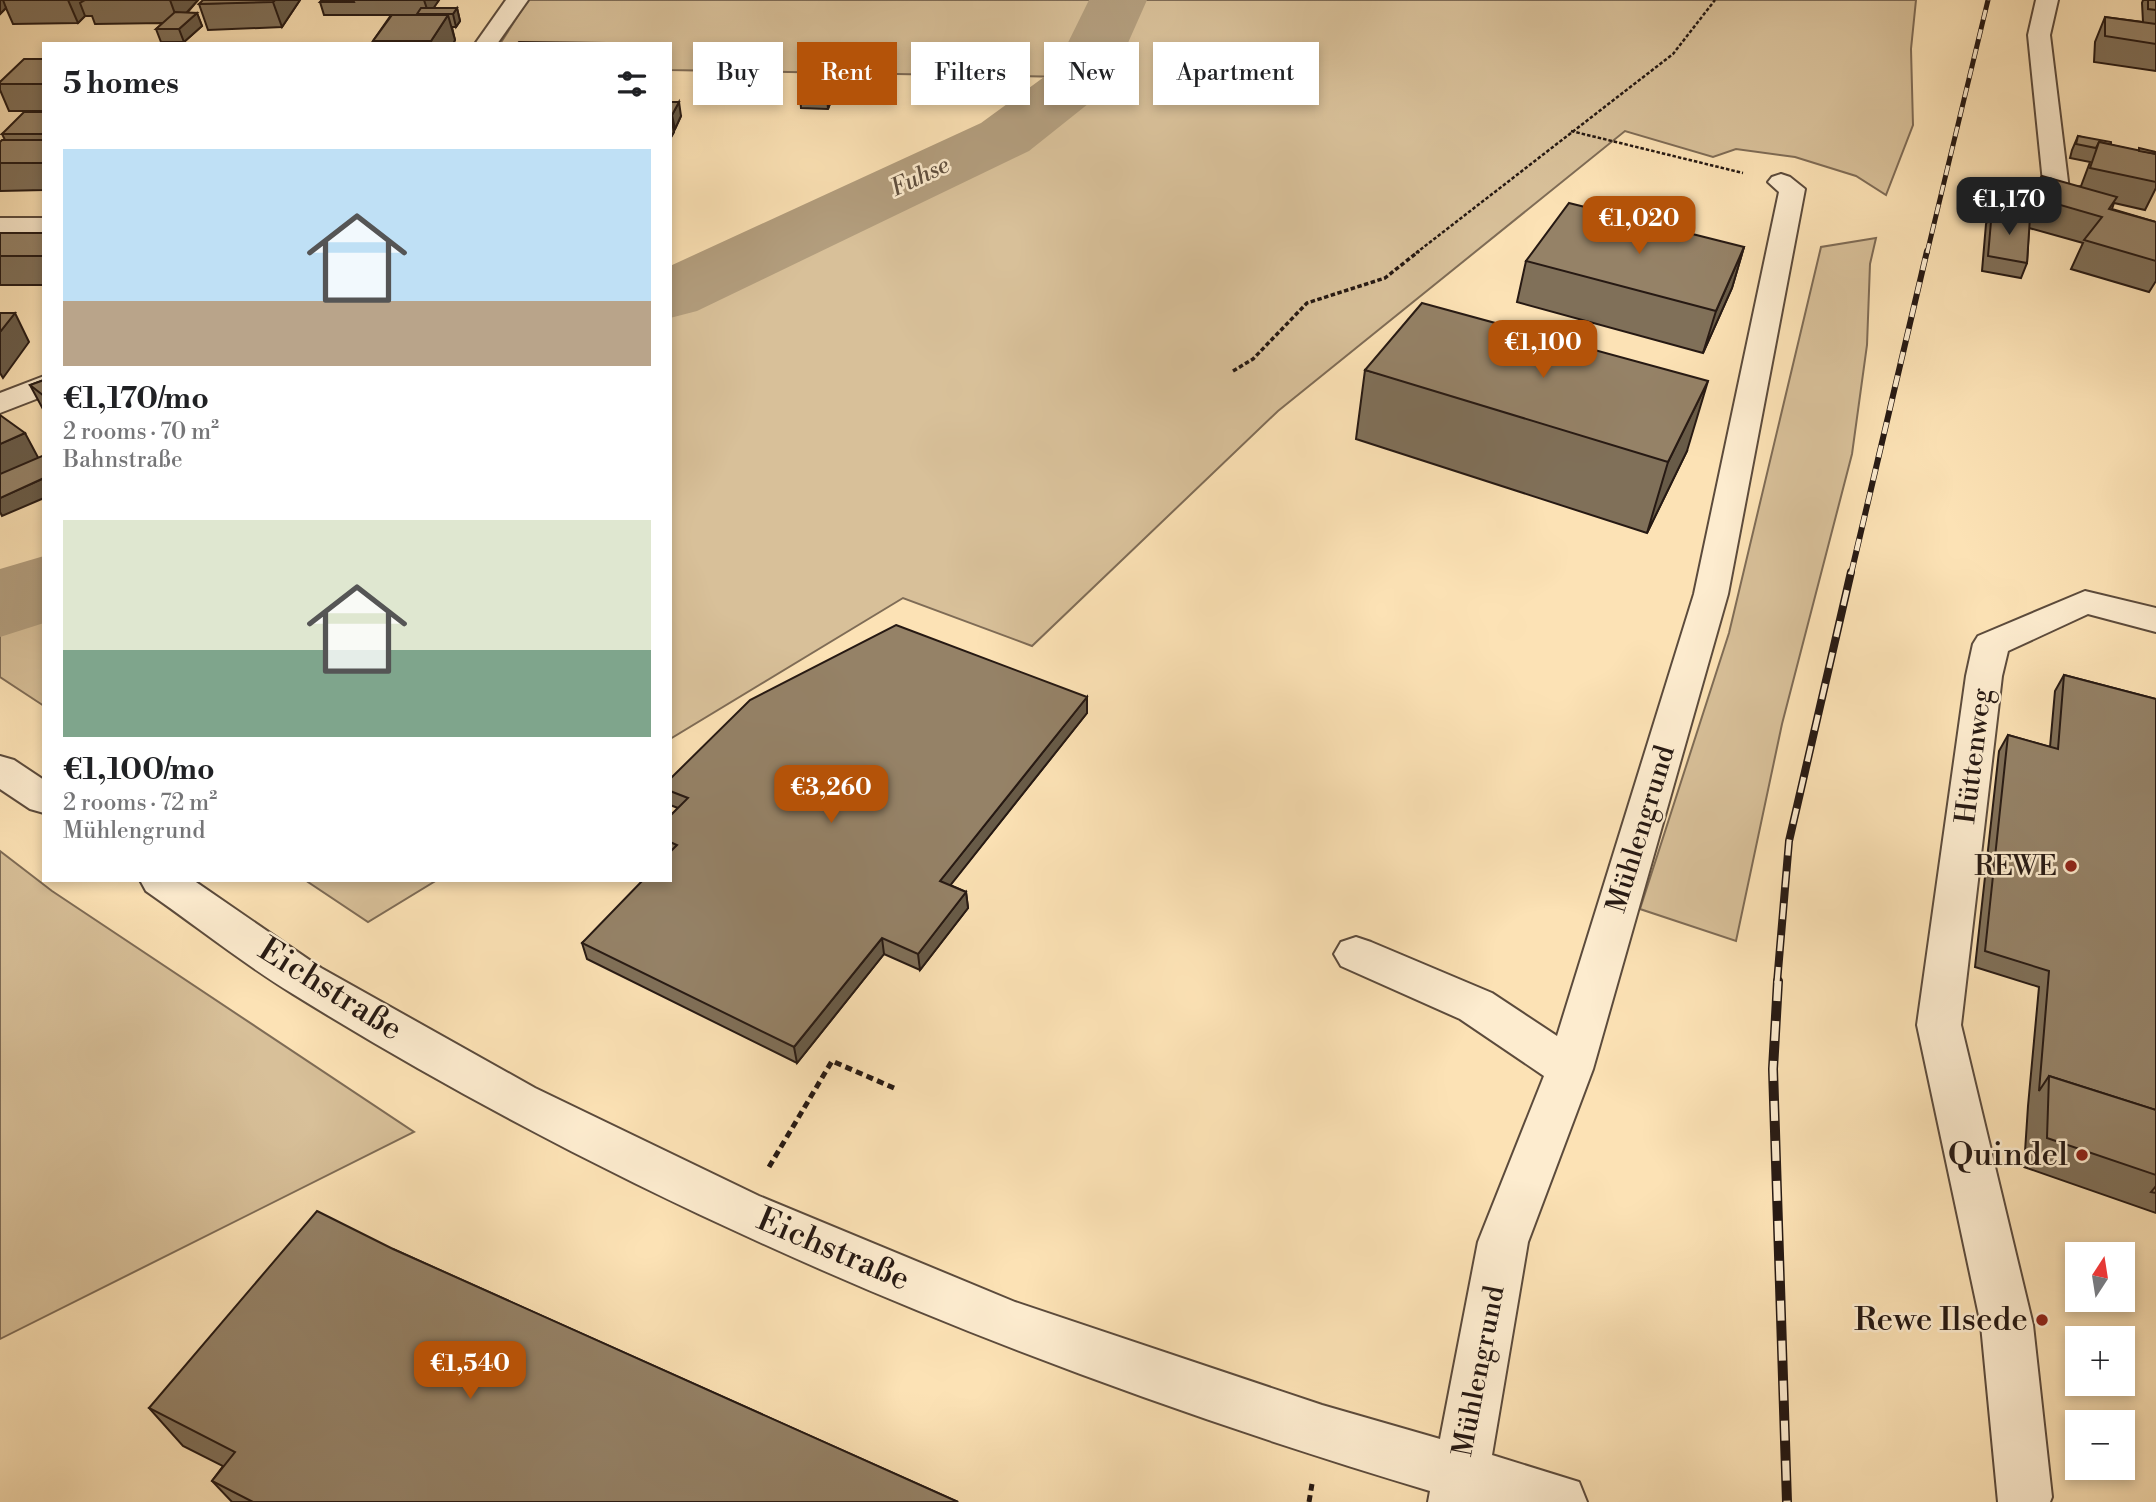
<!DOCTYPE html>
<html lang="en">
<head>
<meta charset="utf-8">
<style>
	body { margin:0; font-family:"Libre Bodoni",serif; background:#f6f6f6; color:#202124; height:100vh; display:flex; flex-direction:column; font-size:26px; white-space:nowrap }
	* { box-sizing:border-box; margin:0 }
	p { font-size:23px; color:#757577 }
	.icon { flex:none; width:38px; height:38px; fill:none; stroke:currentColor; stroke-width:2; stroke-linecap:round; stroke-linejoin:round }
	.map { position:relative; flex:1; overflow:hidden }
	.panel { position:absolute; left:42px; top:42px; width:630px; height:840px; display:flex; flex-direction:column; background:#fff; border-radius:0px; box-shadow:0 4px 10px #0003 }
	.panel>* { flex:none }
	.banner { position:absolute; left:693px; top:42px; width:665px; height:63px; display:flex; gap:14px }
	.needle { width:46px; rotate:12deg }
	.controls { position:absolute; left:2065px; top:1242px; display:grid; gap:14px }
	.controls a { display:grid; place-items:center; width:70px; height:70px; border-radius:0px; background:#fff; box-shadow:0 4px 10px #0003; font-size:35px }
	.price { position:absolute; translate:-50% -60px; padding:0 16px; border-radius:14px; background:#b45309; color:#fff; font-size:23px; line-height:46px; filter:drop-shadow(0 2px 4px #0008) }
	.price::after { content:''; position:absolute; left:50%; top:42px; width:21px; height:16px; margin-left:-10px; background:inherit; clip-path:polygon(0 0,100% 0,50% 100%) }
	.price.active { background:#222; color:#fff }
	ul { padding:0; list-style:none }
	li { display:grid; align-content:center; gap:14px; height:371px; padding:0 21px }
	li span { display:grid; place-items:center; height:217px; border-radius:0px; color:#555 }
	li>.icon { margin-inline-start:auto }
	span .icon { width:126px; height:126px; fill:#fffc; stroke-width:1 }
	li b { font-size:30px }
	h2 { display:flex; justify-content:space-between; align-items:center; height:84px; padding:0 21px; font-size:30px }
	.tag { padding:0 24px; border-radius:0px; background:#fff; box-shadow:0 4px 10px #0003; font-size:24px; line-height:63px }
	.tag.active { background:#b45309; color:#fff }
	.map>svg:first-child { display:block }
	.green { fill:#d8c099; stroke:#7f6c56; stroke-width:2 }
	.lines { fill:none; stroke-linecap:round; stroke-linejoin:round }
	.river { fill:#b39e7e; fill-rule:evenodd }
	.minor-casing { stroke:#5c4b3c; stroke-width:4 }
	.path-far2 { stroke:#261913; stroke-width:2.5; stroke-dasharray:3.5 2; stroke-linecap:butt }
	.path-far1 { stroke:#261913; stroke-width:3.5; stroke-dasharray:4.5 2.5; stroke-linecap:butt }
	.path { stroke:#261913; stroke-width:5; stroke-dasharray:7 4.5; stroke-linecap:butt }
	.minor { fill:#fdeccf; fill-rule:evenodd }
	.rail-far3-casing { stroke:#261913; stroke-width:5 }
	.rail-far2-casing { stroke:#261913; stroke-width:6 }
	.rail-far1-casing { stroke:#261913; stroke-width:8 }
	.rail-casing { stroke:#261913; stroke-width:10 }
	.rail-far3 { stroke:#fdeccf; stroke-width:3.5; stroke-dasharray:10; stroke-linecap:butt }
	.rail-far2 { stroke:#fdeccf; stroke-width:4.5; stroke-dasharray:12; stroke-linecap:butt }
	.rail-far1 { stroke:#fdeccf; stroke-width:5; stroke-dasharray:16; stroke-linecap:butt }
	.rail { stroke:#fdeccf; stroke-width:7; stroke-dasharray:20; stroke-linecap:butt }
	.wall { fill:#807059; stroke:#261913; stroke-width:2 }
	.shaded-wall { fill:#685b48; stroke:#261913; stroke-width:2 }
	.building { fill:#958267; stroke:#261913; stroke-width:2 }
	.poi-dot { fill:#8f2418; stroke:#fdeccf; stroke-width:2.5 }
	.labels { text-anchor:middle; dominant-baseline:central; stroke-width:5; stroke-linejoin:round; paint-order:stroke }
	.far-water-label { font-size:24px; font-style:italic; fill:#5e4e3e; stroke:#fdeccf }
	.street-label { font-size:28px; fill:#261913; stroke:#fdeccf }
	.poi-label { font-size:28px; fill:#261913; stroke:#fdeccf; text-anchor:end }
	.near-street-label { font-size:33px; fill:#261913; stroke:#fdeccf }
	.near-poi-label { font-size:33px; fill:#261913; stroke:#fdeccf; text-anchor:end }
</style>
</head>
<body>
<div class="map">
<svg width="2156" height="1502" viewBox="0 0 2156 1502">
	<rect width="100%" height="100%" fill="#fce2b5"/>
	<filter id="stains"><feTurbulence type="fractalNoise" baseFrequency=".00286" numOctaves="4"/><feColorMatrix values="0 0 0 0 .2 0 0 0 0 .09 0 0 0 0 .02 0 0 0 .5 -.17"/></filter>
	<radialGradient id="worn" r=".72"><stop offset=".6" stop-color="#630" stop-opacity="0"/><stop offset="1" stop-color="#630" stop-opacity=".3"/></radialGradient>
	<g class="green">
		<polygon points="528,0 1916,0 1911,49 1913,125 1886,195 1856,176 1795,157 1736,149 1713,157 1625,131 1278,411 1032,646 903,598 670,739 670,284 996,131 1067,77 670,70 670,44 500,44"/>
		<polygon points="1876,238 1870,264 1867,345 1852,454 1782,724 1736,941 1640,909 1729,633 1821,247"/>
		<polygon points="44,578 44,706 0,677 0,599"/>
		<polygon points="0,851 52,891 414,1132 0,1339"/>
		<polygon points="305,880 437,880 368,922"/>
	</g>
	<g class="lines">
		<g class="river">
			<polygon points="1089,0 1147,0 1112,79 1103,92 1029,151 697,311 670,318 670,266 981,123 1055,69"/>
			<polygon points="44,556 44,623 0,637 0,569"/>
		</g>
		<defs>
			<g id="minor">
				<polygon points="506,0 528,0 497,44 475,44"/>
				<polygon points="2036,0 2058,0 2050,35 2070,198 2126,220 2156,229 2156,245 2108,232 2049,207 2045,202 2028,35"/>
				<path d="M1781 174 1790 177 1805 189 1728 594 1593 1069 1528 1242 1492 1455 1579 1482 1587 1502H1428L1430 1491C1033 1372 646 1213 293 994 242 963 195 925 146 891L140 880H193L321 968 535 1088 759 1196 1015 1302 1322 1405 1440 1439 1478 1242 1544 1076 1460 1019 1341 966 1334 954 1341 942 1356 937 1371 942 1492 993 1557 1036 1694 594 1779 192 1768 182 1772 177Z"/>
				<rect x="0" y="218" width="44" height="16"/>
				<polygon points="44,376 44,396 0,413 0,393"/>
				<polygon points="2085,591 2156,608 2156,632 2088,614 2008,651 2002,676 1961,1025 2033,1325 2052,1497 2050,1502 1998,1502 1981,1325 1917,1025 1966,676 1973,644 1978,636"/>
				<polygon points="0,756 14,760 44,780 44,813 30,809 0,789"/>
			</g>
		</defs>
		<use href="#minor" class="minor-casing"/>
		<g class="path-far2">
			<polyline points="1571,131 1743,173"/>
			<polyline points="1416,253 1673,54 1715,0"/>
		</g>
		<polyline class="path-far1" points="1233,371 1253,359 1307,303 1385,278 1419,251"/>
		<g class="path">
			<polyline points="769,1167 832,1061 894,1088"/>
			<polyline points="1309,1502 1312,1484"/>
		</g>
		<use href="#minor" class="minor"/>
		<defs>
			<polyline id="rail-far3" points="1927,253 1988,0"/>
			<polyline id="rail-far2" points="1851,574 1927,251"/>
			<polyline id="rail-far1" points="1777,983 1789,841 1851,572"/>
			<polyline id="rail" points="1778,981 1773,1069 1787,1502"/>
		</defs>
		<use href="#rail-far3" class="rail-far3-casing"/>
		<use href="#rail-far2" class="rail-far2-casing"/>
		<use href="#rail-far1" class="rail-far1-casing"/>
		<use href="#rail" class="rail-casing"/>
		<use href="#rail-far3" class="rail-far3"/>
		<use href="#rail-far2" class="rail-far2"/>
		<use href="#rail-far1" class="rail-far1"/>
		<use href="#rail" class="rail"/>
	</g>
	<g class="wall">
		<polygon points="0,0 198,0 187,13 197,13 202,26 184,42 161,42 156,29 163,23 95,24 92,16 85,16 78,23 13,24 6,8 0,14"/>
		<polygon points="300,0 282,27 208,30 199,4"/>
		<polygon points="322,0 439,0 433,8 457,8 460,21 456,27 452,27 455,40 453,44 374,44 373,41 391,15 324,15 320,2"/>
		<polygon points="2143,0 2156,0 2156,71 2094,62 2095,42 2105,17 2143,22 2142,3"/>
		<polygon points="44,59 44,111 9,111 0,90 0,82"/>
		<polygon points="830,87 831,101 828,109 801,108 800,95"/>
		<polygon points="670,102 681,116 675,129 673,129 674,132 670,139"/>
		<polygon points="44,112 44,190 0,191 0,142 5,140 2,134"/>
		<polygon points="2078,136 2111,145 2138,151 2156,152 2156,188 2145,210 2114,203 2112,209 2156,222 2156,281 2149,292 2071,269 2083,243 2029,228 2027,263 2021,278 1982,271 1986,224 1991,213 1989,212 1995,198 2019,203 2013,214 2017,215 2026,195 2081,186 2090,162 2070,158 2072,150"/>
		<rect x="0" y="233" width="44" height="52"/>
		<polygon points="1744,247 1732,288 1703,353 1517,302 1526,261"/>
		<polygon points="1365,370 1687,451 1647,533 1356,439"/>
		<polygon points="44,380 44,411 30,385"/>
		<polygon points="2064,675 2156,699 2156,1213 2024,1167 2028,1106 2039,987 1975,967 1999,751 2008,735 2050,747 2055,691"/>
		<polygon points="1087,697 1087,713 950,885 966,892 968,908 920,970 884,954 797,1063 587,959 582,943 670,880 670,816 678,808 670,805 670,779"/>
		<polygon points="393,1249 958,1502 232,1502 212,1481 223,1466 183,1446 149,1408"/>
	</g>
	<g class="shaded-wall">
		<polygon points="0,0 3,0 6,8 0,14"/>
		<polygon points="68,0 85,0 80,3 85,16 78,23"/>
		<polygon points="170,0 198,0 178,22"/>
		<polygon points="275,0 300,0 282,27 273,2"/>
		<polygon points="424,0 439,0 429,15"/>
		<polygon points="457,8 460,21 456,27 453,14"/>
		<polygon points="197,13 202,26 184,42 179,29"/>
		<polygon points="448,15 455,40 453,44 432,44 431,41"/>
		<polygon points="830,87 831,101 828,109 827,96"/>
		<polygon points="679,102 681,116 675,129 672,115"/>
		<polygon points="670,112 674,132 670,139"/>
		<polygon points="2025,188 2019,203 2010,218 2017,203"/>
		<polygon points="1744,247 1732,288 1703,353 1716,311"/>
		<polygon points="15,313 29,342 3,378 0,373 0,332"/>
		<polygon points="1708,381 1687,451 1647,533 1668,462"/>
		<polygon points="25,433 41,463 0,482 0,444"/>
		<polygon points="44,478 44,498 2,516 0,512 0,498"/>
		<polygon points="1087,697 1087,713 941,897 940,881"/>
		<polygon points="966,892 968,908 920,970 918,954"/>
		<polygon points="882,938 884,954 797,1063 794,1047"/>
	</g>
	<g class="building">
		<polygon points="203,0 275,0 273,2 199,4"/>
		<polygon points="322,0 353,0 354,2 320,2"/>
		<polygon points="2148,0 2156,0 2156,10 2148,9"/>
		<polygon points="421,8 457,8 453,14 417,14"/>
		<polygon points="175,12 197,13 179,29 156,29"/>
		<polygon points="392,15 448,15 431,41 373,41"/>
		<polygon points="2105,17 2156,24 2156,44 2105,36"/>
		<polygon points="519,42 606,43 517,44"/>
		<polygon points="24,59 44,59 44,84 0,84 0,82"/>
		<polygon points="802,87 830,87 827,96 800,95"/>
		<polygon points="670,102 679,102 672,115 671,115 670,112"/>
		<polygon points="24,112 44,112 44,134 2,134"/>
		<polygon points="2078,136 2111,142 2111,145 2099,142 2096,148 2076,144"/>
		<polygon points="2,140 44,140 44,163 0,163 0,142"/>
		<polygon points="2099,142 2156,154 2156,182 2090,168"/>
		<polygon points="2139,148 2156,152 2156,154 2139,151"/>
		<polygon points="2042,176 2117,197 2109,209 2156,222 2156,261 2084,240 2102,217 2026,195"/>
		<polygon points="2003,183 2025,188 2017,203 1995,198"/>
		<polygon points="1569,203 1744,247 1716,311 1526,261"/>
		<polygon points="1992,210 2030,217 2027,263 1988,256"/>
		<rect x="0" y="233" width="44" height="23"/>
		<polygon points="1422,303 1708,381 1668,462 1365,370"/>
		<polygon points="0,313 15,313 0,332"/>
		<polygon points="44,380 44,396 30,385"/>
		<polygon points="0,415 25,433 0,444"/>
		<polygon points="42,456 44,457 44,478 0,498 0,474"/>
		<polygon points="896,625 1087,697 940,881 966,892 918,954 882,938 794,1047 582,943 643,880 670,880 670,852 677,845 670,842 670,816 688,798 670,791 670,779 750,700"/>
		<polygon points="2064,675 2156,699 2156,1110 2049,1076 2039,1091 2049,971 1985,951 2008,735 2058,749"/>
		<polygon points="2049,1076 2156,1110 2156,1175 2047,1138"/>
		<polygon points="2156,1186 2156,1193 2151,1192"/>
		<polygon points="317,1211 393,1249 958,1502 253,1502 212,1481 235,1452 149,1408"/>
	</g>
	<g class="poi-dot">
		<circle cx="2071" cy="866" r="7"/>
		<circle cx="2082" cy="1155" r="7"/>
		<circle cx="2042" cy="1320" r="7"/>
	</g>
	<g class="labels">
		<g class="far-water-label">
			<text transform="translate(920 177) rotate(-25)">Fuhse</text>
		</g>
		<g class="street-label">
			<text transform="translate(1974 756) rotate(-83)">Hüttenweg</text>
			<text transform="translate(1641 829) rotate(-73)">Mühlengrund</text>
			<text transform="translate(1479 1371) rotate(-79)">Mühlengrund</text>
		</g>
		<g class="poi-label">
			<text x="2057" y="866">REWE</text>
		</g>
		<g class="near-street-label">
			<text transform="translate(330 990) rotate(32)">Eichstraße</text>
			<text transform="translate(833 1250) rotate(23)">Eichstraße</text>
		</g>
		<g class="near-poi-label">
			<text x="2068" y="1155">Quindel</text>
			<text x="2028" y="1320">Rewe Ilsede</text>
		</g>
	</g>
	<rect width="100%" height="100%" filter="url(#stains)"/>
	<rect width="100%" height="100%" fill="url(#worn)"/>
</svg>
<div class="controls">
<a><svg class="needle" viewBox="-14 -14 28 28"><path d="M0-13l5 13h-10z" fill="#e53935"/><path d="M0 13l5-13h-10z" fill="#757577"/></svg></a>
<a>+</a>
<a>−</a>
</div>
<b class="price active" style="left:2009px;top:237px">€1,170</b>
<b class="price" style="left:1639px;top:256px">€1,020</b>
<b class="price" style="left:1543px;top:380px">€1,100</b>
<b class="price" style="left:831px;top:825px">€3,260</b>
<b class="price" style="left:470px;top:1401px">€1,540</b>
<div class="banner">
<a class="tag">Buy</a>
<a class="tag active">Rent</a>
<a class="tag">Filters</a>
<a class="tag">New</a>
<a class="tag">Apartment</a>
</div>
<section class="panel">
<h2>5 homes<svg class="icon" aria-label="filters" viewBox="0 0 24 24"><path d="M4 7h16M4 17h16"/><circle cx="9" cy="7" r="2"/><circle cx="15" cy="17" r="2"/></svg></h2>
<ul>
<li><span style="background:linear-gradient(#bfe0f5 70%,#b9a48a 0)"><svg class="icon" aria-label="home" viewBox="0 0 24 24"><path d="M3 11l9-7 9 7M6 9v11h12V9"/></svg></span><div><b>€1,170/mo</b><p>2 rooms · 70 m²</p><p>Bahnstraße</p></div></li>
<li><span style="background:linear-gradient(#dfe7d0 60%,#7fa58c 0)"><svg class="icon" aria-label="home" viewBox="0 0 24 24"><path d="M3 11l9-7 9 7M6 9v11h12V9"/></svg></span><div><b>€1,100/mo</b><p>2 rooms · 72 m²</p><p>Mühlengrund</p></div></li>
</ul>
</section>
</div>
</body>
</html>
